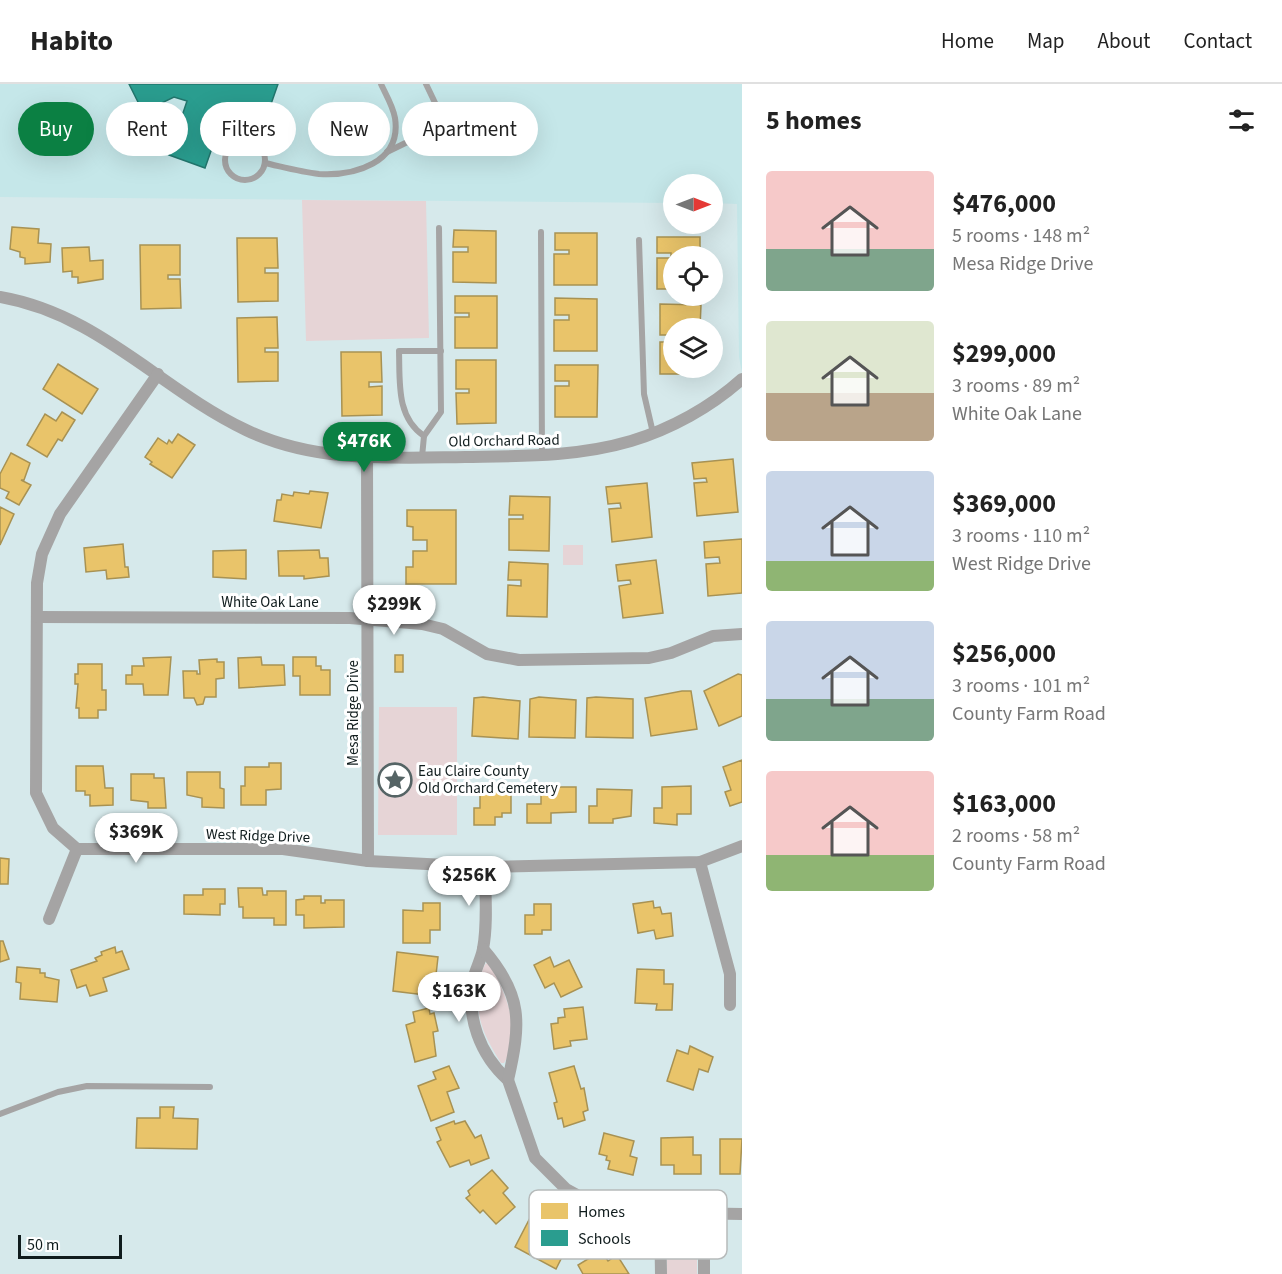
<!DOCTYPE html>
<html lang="en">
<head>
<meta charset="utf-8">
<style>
	body { margin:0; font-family:"Source Sans 3",sans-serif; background:#f2f2f2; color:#222; height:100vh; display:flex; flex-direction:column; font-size:22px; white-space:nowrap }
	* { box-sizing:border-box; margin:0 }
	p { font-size:20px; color:#767676 }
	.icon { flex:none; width:33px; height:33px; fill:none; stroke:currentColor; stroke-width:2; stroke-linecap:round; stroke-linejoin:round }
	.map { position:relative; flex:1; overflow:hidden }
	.sheet { display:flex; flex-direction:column; background:#fff; width:540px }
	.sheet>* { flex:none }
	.hud { position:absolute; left:18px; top:18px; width:570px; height:54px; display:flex; gap:12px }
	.needle { width:39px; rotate:90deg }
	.fabs { position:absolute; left:663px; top:90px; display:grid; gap:12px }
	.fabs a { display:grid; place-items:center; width:60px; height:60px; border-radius:50%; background:#fff; box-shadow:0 6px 24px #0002; font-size:30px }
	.scale { position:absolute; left:18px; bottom:15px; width:104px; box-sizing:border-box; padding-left:6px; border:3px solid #101c1d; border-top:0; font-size:16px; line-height:21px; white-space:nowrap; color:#101c1d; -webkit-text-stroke:4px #fff; paint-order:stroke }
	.price { position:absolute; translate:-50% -51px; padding:0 14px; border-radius:21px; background:#fff; color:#222; font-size:20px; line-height:39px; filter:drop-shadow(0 2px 3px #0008) }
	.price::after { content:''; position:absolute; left:50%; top:36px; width:18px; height:14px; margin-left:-9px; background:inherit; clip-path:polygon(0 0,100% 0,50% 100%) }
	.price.current { background:#0b8043; color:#fff }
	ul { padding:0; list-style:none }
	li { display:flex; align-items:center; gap:18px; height:150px; padding:0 24px }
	li span { display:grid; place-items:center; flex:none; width:168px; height:120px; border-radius:6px; color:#555 }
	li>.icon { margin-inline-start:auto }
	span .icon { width:72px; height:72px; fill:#fffc; stroke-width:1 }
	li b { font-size:26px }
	h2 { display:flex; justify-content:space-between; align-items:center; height:72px; padding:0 24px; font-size:26px }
	.pill { padding:0 21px; border-radius:27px; background:#fff; box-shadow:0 6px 24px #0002; font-size:21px; line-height:54px }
	.pill.current { background:#0b8043; color:#fff }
	header { display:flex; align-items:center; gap:36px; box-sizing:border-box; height:84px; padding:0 30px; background:#fff; border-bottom:2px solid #e0e0e0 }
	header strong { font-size:28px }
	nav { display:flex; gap:33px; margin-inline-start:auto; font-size:21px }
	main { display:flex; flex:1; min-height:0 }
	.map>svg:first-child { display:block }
	.built { fill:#c5e7e9 }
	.green { fill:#e6d4d6 }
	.homes { fill:#e9c46a; stroke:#a89253; stroke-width:1.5 }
	.schools { fill:#2a9d8f; stroke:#22766d; stroke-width:1.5 }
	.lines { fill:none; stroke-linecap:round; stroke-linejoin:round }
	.lane { stroke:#a5a4a4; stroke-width:6 }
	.street { stroke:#a5a4a4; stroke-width:12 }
	.labels { text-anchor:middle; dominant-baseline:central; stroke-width:6; stroke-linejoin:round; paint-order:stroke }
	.street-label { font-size:15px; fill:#101c1d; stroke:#fff }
	.poi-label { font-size:15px; fill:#101c1d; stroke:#fff; text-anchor:start }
	.key { fill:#fff; stroke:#b7bbbb; stroke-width:1.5 }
	.key-label { font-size:16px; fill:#101c1d }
</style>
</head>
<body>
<header>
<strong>Habito</strong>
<nav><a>Home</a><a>Map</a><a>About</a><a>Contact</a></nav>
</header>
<main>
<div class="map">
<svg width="742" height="1190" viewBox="0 0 742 1190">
	<rect width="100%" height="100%" fill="#d6e9eb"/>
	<polygon class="built" points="0,0 742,0 742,289 739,273 737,120 713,119 712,100 674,100 673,119 0,113"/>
	<g class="green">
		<polygon points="302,116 426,117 429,254 306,257"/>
		<rect x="563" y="461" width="20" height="20"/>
		<polygon points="379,623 457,623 457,751 378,751"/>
		<path d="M486 879 490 881C506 909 523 948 504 979H501C484 952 473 930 480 897 481 891 482 885 486 879Z"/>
		<polygon points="676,1149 689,1149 697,1152 697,1190 667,1190 667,1153"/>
	</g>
	<g class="homes">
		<polygon points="12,143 39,145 38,159 51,160 50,178 25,180 25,174 20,173 20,168 10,165"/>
		<polygon points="454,146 496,147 496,199 453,198 453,168 468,168 468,163 453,163"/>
		<polygon points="555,149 597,149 597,201 554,201 554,170 569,170 569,166 555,166"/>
		<polygon points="657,153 700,153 700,172 674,172 674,205 657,205 657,174 671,174 671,169 657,169"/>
		<polygon points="237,154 277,154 278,184 265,184 265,189 278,189 278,217 238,218"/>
		<polygon points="140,161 180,161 180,191 168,191 168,195 180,195 181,224 141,225"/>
		<polygon points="89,163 90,177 103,176 103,195 78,199 78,193 72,193 72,187 63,188 62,164"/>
		<polygon points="455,212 497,212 497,264 455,264 455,233 469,233 469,229 455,229"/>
		<polygon points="555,214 597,215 597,267 554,267 554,236 569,236 569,231 555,231"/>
		<polygon points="660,220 701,221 700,244 674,244 674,284 700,284 700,290 660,290 660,258 672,258 672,251 660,251"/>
		<polygon points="277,233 278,264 265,264 265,268 278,268 278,297 238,298 237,234"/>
		<polygon points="341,268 381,268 382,298 369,298 369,303 382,302 382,331 342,332"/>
		<polygon points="456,276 496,276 496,339 457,340 456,309 469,309 469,305 456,305"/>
		<polygon points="58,280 98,305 82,330 43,305"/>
		<polygon points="555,281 598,281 597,333 555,333 555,302 569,302 569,297 555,297"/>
		<polygon points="62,328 75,336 62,357 58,355 47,373 27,361 45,330 56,337"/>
		<polygon points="178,350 195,361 172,394 150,380 152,378 145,373 158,354 167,360 169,356 172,359"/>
		<polygon points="11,369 30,379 24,396 21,396 31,401 19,421 6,414 9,408 0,404 0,390"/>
		<polygon points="733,375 738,428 697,432 694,399 707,398 706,394 694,395 692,379"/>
		<polygon points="647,399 652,453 612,458 609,425 621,424 620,419 608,420 606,403"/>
		<polygon points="310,407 328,409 321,444 274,437 277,416 281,416 282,410 293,412 294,408 309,410"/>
		<polygon points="510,412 550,413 549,467 509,466 509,435 523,435 523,431 509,431"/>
		<polygon points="0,423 14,430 0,461"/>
		<polygon points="407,426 456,426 456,500 406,500 406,483 413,483 413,467 427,467 427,456 413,456 413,443 407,442"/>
		<polygon points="742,455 742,509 708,512 706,480 720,479 719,473 705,474 704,458"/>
		<polygon points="123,460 125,483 128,483 129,493 107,495 106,486 86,488 84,464"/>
		<polygon points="246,466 246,495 213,493 213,467"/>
		<polygon points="319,466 320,474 328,474 329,492 304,495 304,492 279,492 278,467"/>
		<polygon points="656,476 663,529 623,534 619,502 631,500 630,496 618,497 616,481"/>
		<polygon points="509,478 548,480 547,533 507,532 508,501 521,502 521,496 508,496"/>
		<rect x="395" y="571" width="8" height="17"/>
		<polygon points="171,573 168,611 144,611 143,600 126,600 126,591 132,591 132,582 144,582 143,574"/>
		<polygon points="261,573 262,581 284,581 285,601 239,604 238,574"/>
		<polygon points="293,573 316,573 316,582 321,582 321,586 330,586 330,611 300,611 300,592 293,592"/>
		<polygon points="217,575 217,578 224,578 224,594 216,595 216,613 205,613 203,620 197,621 194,614 184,614 183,587 197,587 197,590 200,590 199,576"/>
		<polygon points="78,580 102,580 102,606 106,606 106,626 98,626 98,634 79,634 79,624 76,624 78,600 75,600 75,590 78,590"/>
		<polygon points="738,590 742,591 742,632 719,642 704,607"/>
		<polygon points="682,607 691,607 697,645 651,652 645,614"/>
		<polygon points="483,613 520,617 518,655 472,652 474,614"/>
		<polygon points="539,613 576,616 575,654 529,653 530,615"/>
		<polygon points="596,613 633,615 633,654 586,653 587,614"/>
		<polygon points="742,676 742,718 730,722 725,708 731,706 723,683"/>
		<polygon points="269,679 281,679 281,705 266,706 266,721 241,721 241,702 245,702 245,683 269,683"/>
		<polygon points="76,682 103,682 105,704 113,704 113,721 90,722 90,711 85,711 85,707 76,707"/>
		<polygon points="187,688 220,688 220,704 224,705 224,724 202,723 202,714 187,711"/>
		<polygon points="131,690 154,690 154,694 164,694 166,724 148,724 148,718 131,716"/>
		<polygon points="691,702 691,730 677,730 677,741 654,739 654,724 662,724 662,703"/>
		<polygon points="541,703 576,703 576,728 551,729 551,739 527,739 527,720 541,720"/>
		<polygon points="597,705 632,706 631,732 613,735 613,739 589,739 589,722 597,722"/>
		<polygon points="480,706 511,706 511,729 502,729 502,733 495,733 495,741 474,741 474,724 480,724"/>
		<polygon points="0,774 9,775 8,800 0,800"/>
		<polygon points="238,804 262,804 263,811 267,811 267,807 286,807 286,841 274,841 274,834 243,834 243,823 239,823"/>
		<polygon points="203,805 225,805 225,820 220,820 220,831 184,830 184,811 203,811"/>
		<polygon points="304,812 321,812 321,819 325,819 325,816 344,816 344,843 304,844 304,831 296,831 296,816 304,815"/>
		<polygon points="653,817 654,824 660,823 662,830 671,829 673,852 656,855 654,846 638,849 633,820"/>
		<polygon points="423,819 440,819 440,846 430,846 430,859 403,859 403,826 423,827"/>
		<polygon points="534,820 551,820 551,846 542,846 542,850 525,850 525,831 534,831"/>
		<polygon points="0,857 3,857 9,875 0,878"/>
		<polygon points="115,863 116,869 122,867 129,885 103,894 107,907 90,912 86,901 77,904 71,886 97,877 95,874 102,871 101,868"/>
		<polygon points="397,868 438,873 435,900 426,899 425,911 393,907"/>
		<polygon points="550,873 554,883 569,876 582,903 561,913 554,899 545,904 534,881"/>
		<polygon points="17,883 40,885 40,889 45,889 45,893 59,896 57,918 20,915 21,899 16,898"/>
		<polygon points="637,885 664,886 664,900 673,900 672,926 656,926 657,920 635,919"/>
		<polygon points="583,923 587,955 570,957 571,962 554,965 551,940 558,939 558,934 565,933 564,925"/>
		<polygon points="429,924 430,930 434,929 438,947 433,948 436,972 415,978 406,941 415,938 413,928"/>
		<polygon points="690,962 713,973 708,988 699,985 693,1006 667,997 677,966 688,970"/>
		<polygon points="449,982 459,1004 447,1008 454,1028 431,1037 418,1002 436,995 433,988"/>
		<polygon points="574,982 581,1005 584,1004 588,1026 583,1028 585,1036 564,1043 562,1034 558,1035 554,1019 557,1018 549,989"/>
		<polygon points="160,1023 174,1023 173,1034 198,1035 197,1065 136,1064 137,1034 160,1034"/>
		<polygon points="454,1037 455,1040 465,1037 475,1054 481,1051 489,1074 471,1081 469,1076 450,1083 437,1058 441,1056 436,1044"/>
		<polygon points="604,1049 634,1057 630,1072 637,1074 633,1091 608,1085 610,1077 606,1076 607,1072 599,1070"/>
		<polygon points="693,1053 693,1071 701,1071 701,1090 674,1090 674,1081 661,1081 661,1054"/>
		<polygon points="720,1055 742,1055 740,1090 720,1090"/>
		<polygon points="492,1086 508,1104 503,1109 515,1123 496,1140 483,1126 480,1129 466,1114 470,1111 468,1107"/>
		<polygon points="531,1132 551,1142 544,1156 560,1165 559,1169 563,1171 556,1185 515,1163"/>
		<polygon points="601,1167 608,1177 617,1171 629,1190 583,1190 578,1181"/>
	</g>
	<polygon class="schools" points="129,0 278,0 263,43 224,30 205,84 169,71 187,17 174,13 143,28"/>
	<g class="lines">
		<g class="lane">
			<circle cx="245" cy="76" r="20"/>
			<polyline points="387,68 428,48 438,38 438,25 426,0"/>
			<path d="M265 79C283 83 301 88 319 90 354 92 402 79 395 34 393 22 386 11 381 0"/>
			<polyline points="541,148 542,372"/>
			<polyline points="639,156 644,310 653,349"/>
			<path d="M424 352C396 333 400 298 399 267H441"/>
			<polyline points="422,373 424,352 441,328 439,144"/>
			<polyline points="0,1030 58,1008 87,1002 210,1003"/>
		</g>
		<g class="street">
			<path d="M0 213C99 230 160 305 246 346 314 379 391 374 465 373 521 372 577 373 631 357 671 345 711 323 742 295"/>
			<polyline points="158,290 60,430 42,470 37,499 36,709 53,744 77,765 283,765 368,777 485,783 700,778 742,762"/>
			<polyline points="367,374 368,777"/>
			<polyline points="37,533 350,534 422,540 443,545 487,570 519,576 649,574 671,569 713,552 742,550"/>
			<polyline points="700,778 730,890 730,921"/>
			<path d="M485 783C485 809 488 839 483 865 481 876 475 886 473 896 466 933 480 971 508 996L535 1074 566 1105 597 1122 625 1128 742 1130"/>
			<polyline points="49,835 77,765"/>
			<path d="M483 865C523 911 521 939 508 996"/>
			<polyline points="660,1130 661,1190"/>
			<polyline points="704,1130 704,1190"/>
		</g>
	</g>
	<defs>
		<symbol id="sight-ring" viewBox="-11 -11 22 22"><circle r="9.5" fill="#fff" stroke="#556465" stroke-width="1.5"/><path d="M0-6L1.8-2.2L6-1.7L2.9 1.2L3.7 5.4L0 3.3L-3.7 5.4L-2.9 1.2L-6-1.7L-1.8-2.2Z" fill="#556465"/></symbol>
	</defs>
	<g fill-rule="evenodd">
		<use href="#sight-ring" x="376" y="677" width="38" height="38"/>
	</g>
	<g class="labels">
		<g class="street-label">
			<text transform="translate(504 357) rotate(-1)">Old Orchard Road</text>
			<text x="270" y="518">White Oak Lane</text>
			<text transform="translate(353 629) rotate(-90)">Mesa Ridge Drive</text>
			<text transform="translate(258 752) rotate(2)">West Ridge Drive</text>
		</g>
		<g class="poi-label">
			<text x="418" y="687">Eau Claire County<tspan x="418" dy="17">Old Orchard Cemetery</tspan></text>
		</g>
	</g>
	<rect x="529" y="1106" width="198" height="69" rx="9" class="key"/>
	<rect x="541" y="1119" width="27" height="16" fill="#e9c46a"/>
	<rect x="541" y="1146" width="27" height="16" fill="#2a9d8f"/>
	<g class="key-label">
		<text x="578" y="1133">Homes</text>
		<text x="578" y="1160">Schools</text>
	</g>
</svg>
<div class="fabs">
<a><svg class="needle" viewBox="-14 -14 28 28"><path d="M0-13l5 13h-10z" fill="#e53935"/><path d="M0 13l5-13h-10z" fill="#767676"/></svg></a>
<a><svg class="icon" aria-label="locate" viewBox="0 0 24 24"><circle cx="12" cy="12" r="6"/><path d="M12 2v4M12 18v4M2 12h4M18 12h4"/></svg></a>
<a><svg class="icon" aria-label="layers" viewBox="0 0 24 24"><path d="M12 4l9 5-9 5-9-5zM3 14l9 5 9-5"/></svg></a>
</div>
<div class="scale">50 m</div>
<b class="price current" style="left:364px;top:389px">$476K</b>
<b class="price" style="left:394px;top:552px">$299K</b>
<b class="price" style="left:136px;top:780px">$369K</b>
<b class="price" style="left:469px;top:823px">$256K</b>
<b class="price" style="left:459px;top:939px">$163K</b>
<div class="hud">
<a class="pill current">Buy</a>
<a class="pill">Rent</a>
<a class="pill">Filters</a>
<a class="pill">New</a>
<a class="pill">Apartment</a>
</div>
</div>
<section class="sheet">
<h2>5 homes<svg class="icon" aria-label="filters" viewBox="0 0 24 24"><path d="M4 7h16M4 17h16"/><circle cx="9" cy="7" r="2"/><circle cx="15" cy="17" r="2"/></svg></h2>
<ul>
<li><span style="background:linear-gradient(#f6c9c9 65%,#7fa58c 0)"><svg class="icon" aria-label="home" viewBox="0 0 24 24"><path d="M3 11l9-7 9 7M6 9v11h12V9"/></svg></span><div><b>$476,000</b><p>5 rooms · 148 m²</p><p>Mesa Ridge Drive</p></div></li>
<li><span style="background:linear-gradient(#dfe7d0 60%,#b9a48a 0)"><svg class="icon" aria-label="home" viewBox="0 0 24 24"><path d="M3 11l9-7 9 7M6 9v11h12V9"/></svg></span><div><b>$299,000</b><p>3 rooms · 89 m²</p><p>White Oak Lane</p></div></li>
<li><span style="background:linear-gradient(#c9d6e8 75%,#8fb573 0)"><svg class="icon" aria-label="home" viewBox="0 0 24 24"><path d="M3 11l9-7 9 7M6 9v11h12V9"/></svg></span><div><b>$369,000</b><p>3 rooms · 110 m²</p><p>West Ridge Drive</p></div></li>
<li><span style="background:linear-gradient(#c9d6e8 65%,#7fa58c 0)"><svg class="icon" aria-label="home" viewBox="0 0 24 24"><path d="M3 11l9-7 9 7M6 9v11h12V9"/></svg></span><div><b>$256,000</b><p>3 rooms · 101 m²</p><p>County Farm Road</p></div></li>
<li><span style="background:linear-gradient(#f6c9c9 70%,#8fb573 0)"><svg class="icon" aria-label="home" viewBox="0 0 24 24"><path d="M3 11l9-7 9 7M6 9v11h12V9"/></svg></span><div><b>$163,000</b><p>2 rooms · 58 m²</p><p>County Farm Road</p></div></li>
</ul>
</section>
</main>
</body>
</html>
